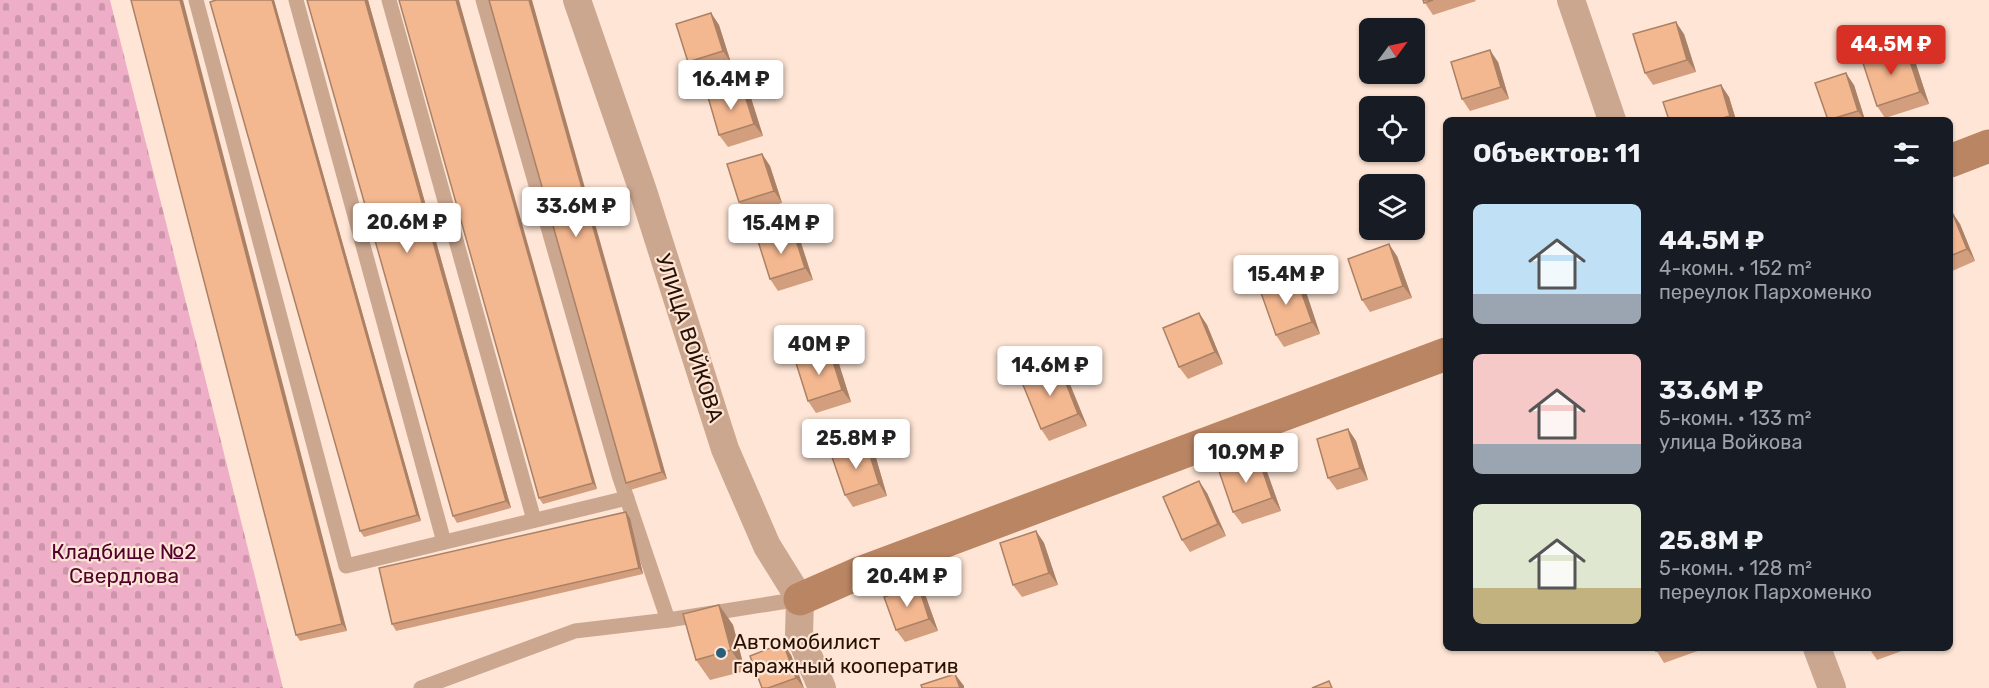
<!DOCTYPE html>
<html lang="ru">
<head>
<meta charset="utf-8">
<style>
	body { margin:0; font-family:Rubik,sans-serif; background:#242831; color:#f1f3f6; height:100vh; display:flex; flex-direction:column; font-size:22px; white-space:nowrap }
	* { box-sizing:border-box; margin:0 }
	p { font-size:20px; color:#9ea1a6 }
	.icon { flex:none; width:33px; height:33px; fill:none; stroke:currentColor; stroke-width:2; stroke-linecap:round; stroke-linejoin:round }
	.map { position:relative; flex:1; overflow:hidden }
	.drawer { position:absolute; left:1443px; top:117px; width:510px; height:534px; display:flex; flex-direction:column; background:#171b24; border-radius:9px; box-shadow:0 2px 4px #0004 }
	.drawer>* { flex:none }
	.needle { width:39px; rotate:57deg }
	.tools { position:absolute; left:1359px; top:18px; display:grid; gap:12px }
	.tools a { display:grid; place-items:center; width:66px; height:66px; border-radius:9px; background:#171b24; box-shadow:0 2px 4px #0004; font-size:30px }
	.price { position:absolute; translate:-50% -51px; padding:0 14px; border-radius:6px; background:#fff; color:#222; font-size:20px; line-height:39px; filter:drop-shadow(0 2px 3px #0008) }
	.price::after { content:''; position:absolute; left:50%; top:36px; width:18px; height:14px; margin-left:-9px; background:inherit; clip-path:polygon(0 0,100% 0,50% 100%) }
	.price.current { background:#d93025; color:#fff }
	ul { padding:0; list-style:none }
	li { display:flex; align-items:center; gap:18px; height:150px; padding:0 30px }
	li span { display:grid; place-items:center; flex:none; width:168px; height:120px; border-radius:9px; color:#555 }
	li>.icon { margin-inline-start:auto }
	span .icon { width:72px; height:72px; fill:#fffc; stroke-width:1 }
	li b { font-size:26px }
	h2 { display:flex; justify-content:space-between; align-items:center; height:72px; padding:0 30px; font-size:26px }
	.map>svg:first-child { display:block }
	.cemetery { fill:url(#cemetery-stones) }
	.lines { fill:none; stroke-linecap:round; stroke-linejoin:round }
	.lane { stroke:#cba790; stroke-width:15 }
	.street { stroke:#cba790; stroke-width:28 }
	.secondary { stroke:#ba8563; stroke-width:33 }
	.wall { fill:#d29e7d }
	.shaded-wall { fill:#ab8166 }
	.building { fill:#f4b891; stroke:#ab8166; stroke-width:1.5 }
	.poi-dot { fill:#295e7a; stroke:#fee5d5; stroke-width:2 }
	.labels { text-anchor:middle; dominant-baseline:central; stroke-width:4.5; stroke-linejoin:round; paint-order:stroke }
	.street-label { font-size:21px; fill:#261103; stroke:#fee5d5 }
	.park-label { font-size:21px; fill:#52002e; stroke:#fee5d5 }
	.poi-label { font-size:21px; fill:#261103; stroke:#fee5d5; text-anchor:start }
</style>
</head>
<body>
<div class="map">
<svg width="1989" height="688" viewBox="0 0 1989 688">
	<defs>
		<pattern id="cemetery-stones" width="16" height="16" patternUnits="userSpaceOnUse" patternTransform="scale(1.5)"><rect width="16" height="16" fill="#eeaec7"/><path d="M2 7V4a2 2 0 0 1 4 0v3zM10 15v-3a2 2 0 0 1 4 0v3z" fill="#cc95a9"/></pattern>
	</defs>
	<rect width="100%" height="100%" fill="#fee5d5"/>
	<polygon class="cemetery" points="0,0 110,0 283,688 0,688"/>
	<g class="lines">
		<g class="lane">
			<polyline points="196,0 346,566 627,498"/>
			<polyline points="296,0 444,542"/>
			<polyline points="389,0 534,520"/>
			<polyline points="483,0 619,475 668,620"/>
			<polyline points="421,688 575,631 668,620 800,599"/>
		</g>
		<g class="street">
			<polyline points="577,0 643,191 725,449 767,546 800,599 799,634 822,688"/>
			<polyline points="1571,0 1612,120"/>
			<polyline points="1817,648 1832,688"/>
		</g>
		<g class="secondary">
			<polyline points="1950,161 1989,146"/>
			<polyline points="800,599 857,574 1446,354"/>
		</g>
	</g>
	<g class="wall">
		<polygon points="131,0 347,631 300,641 296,635"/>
		<polygon points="216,0 274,0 421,521 364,537 360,531"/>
		<polygon points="307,0 368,0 511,508 457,523 453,516"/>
		<polygon points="399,0 597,489 543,504 539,498"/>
		<polygon points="489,0 667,479 630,490 626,483"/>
		<polygon points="1423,0 1475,0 1476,1 1433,15"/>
		<polygon points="711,13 719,25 731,63 697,74 688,62"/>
		<polygon points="1684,34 1696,72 1653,85 1645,73"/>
		<polygon points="1914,58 1929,104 1885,118 1877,106"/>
		<polygon points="1498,62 1509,99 1470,111 1462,99"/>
		<polygon points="1721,85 1729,97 1736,120 1669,120"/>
		<polygon points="1854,85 1865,120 1828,120"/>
		<polygon points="742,86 751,98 763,136 728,147 719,135"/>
		<polygon points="762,154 770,166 782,203 748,214 739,202"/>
		<polygon points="1950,213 1960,224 1975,261 1950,272"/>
		<polygon points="801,243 813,280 778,291 770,279"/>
		<polygon points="1397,256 1412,298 1370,312 1362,300"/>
		<polygon points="1305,289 1320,334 1284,347 1276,335"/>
		<polygon points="1199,313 1207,325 1223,364 1188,379 1179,367"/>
		<polygon points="839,364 851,402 816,413 808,401"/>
		<polygon points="1067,377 1087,426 1049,441 1041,429"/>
		<polygon points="1348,429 1356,441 1368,480 1337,490 1328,478"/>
		<polygon points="1258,457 1266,469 1281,511 1242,524 1233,512"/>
		<polygon points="876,458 887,496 853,507 845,495"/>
		<polygon points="1207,493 1226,536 1190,552 1182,540"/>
		<polygon points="626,512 630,518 643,574 396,631 392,624"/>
		<polygon points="1036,531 1044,543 1058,585 1022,597 1013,585"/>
		<polygon points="926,597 938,631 905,642 896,630"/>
		<polygon points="719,605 733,625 745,671 710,680 696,660"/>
		<polygon points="783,643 791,655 804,688 762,688"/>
		<polygon points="1655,648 1706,648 1664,663"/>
		<polygon points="1869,648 1910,648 1877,660"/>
	</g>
	<g class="shaded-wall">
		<polygon points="180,0 183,0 347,631 342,624"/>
		<polygon points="272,0 274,0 421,521 417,515"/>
		<polygon points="365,0 368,0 511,508 506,501"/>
		<polygon points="456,0 459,0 597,489 593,483"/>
		<polygon points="529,0 532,0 667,479 662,472"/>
		<polygon points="711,13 719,25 731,63 723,51"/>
		<polygon points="1676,22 1684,34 1696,72 1687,60"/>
		<polygon points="1905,46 1914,58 1929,104 1920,92"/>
		<polygon points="1490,50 1498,62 1509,99 1501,87"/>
		<polygon points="1846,73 1854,85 1865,120 1864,120 1858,111"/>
		<polygon points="1721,85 1729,97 1736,120 1733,120 1730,116"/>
		<polygon points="742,86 751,98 763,136 754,124"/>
		<polygon points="762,154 770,166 782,203 774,191"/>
		<polygon points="1952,212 1960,224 1975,261 1967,249"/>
		<polygon points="793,231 801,243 813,280 805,268"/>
		<polygon points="1389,244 1397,256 1412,298 1403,286"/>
		<polygon points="1296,277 1305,289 1320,334 1312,322"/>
		<polygon points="1199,313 1207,325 1223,364 1215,352"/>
		<polygon points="830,352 839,364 851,402 842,390"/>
		<polygon points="1059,365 1067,377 1087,426 1078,414"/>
		<polygon points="1348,429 1356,441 1368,480 1360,468"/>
		<polygon points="867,446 876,458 887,496 879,484"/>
		<polygon points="1258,457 1266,469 1281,511 1272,498"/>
		<polygon points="1199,481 1207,493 1226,536 1218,524"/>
		<polygon points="626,512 630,518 643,574 639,568"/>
		<polygon points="1036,531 1044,543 1058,585 1049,573"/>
		<polygon points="918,585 926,597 938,631 929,619"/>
		<polygon points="719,605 733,625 745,671 731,650"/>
		<polygon points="783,643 791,655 804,688 796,678"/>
		<polygon points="955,674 964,686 964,688 960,688"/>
	</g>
	<g class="building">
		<polygon points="131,0 180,0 342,624 296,635"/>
		<polygon points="216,0 272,0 417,515 360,531 210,2"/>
		<polygon points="307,0 365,0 506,501 453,516"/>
		<polygon points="399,0 456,0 593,483 539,498"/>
		<polygon points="489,0 529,0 662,472 626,483"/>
		<polygon points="1423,0 1433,0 1424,3"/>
		<polygon points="711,13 723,51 688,62 676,24"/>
		<polygon points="1676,22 1687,60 1645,73 1633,34"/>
		<polygon points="1905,46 1920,92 1877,106 1862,60"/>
		<polygon points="1490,50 1501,87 1462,99 1451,62"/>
		<polygon points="1846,73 1858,111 1828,120 1815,83"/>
		<polygon points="1721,85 1730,116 1715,120 1669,120 1663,102"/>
		<polygon points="742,86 754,124 719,135 708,97"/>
		<polygon points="762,154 774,191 739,202 727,164"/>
		<polygon points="1952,212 1967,249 1950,256 1950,213"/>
		<polygon points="793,231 805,268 770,279 758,241"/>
		<polygon points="1389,244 1403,286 1362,300 1348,259"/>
		<polygon points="1296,277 1312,322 1276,335 1260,290"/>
		<polygon points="1199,313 1215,352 1179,367 1163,328"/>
		<polygon points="830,352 842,390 808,401 796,363"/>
		<polygon points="1059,365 1078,414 1041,429 1021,380"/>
		<polygon points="1348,429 1360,468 1328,478 1317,439"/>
		<polygon points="867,446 879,484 845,495 832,457"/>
		<polygon points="1258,457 1272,498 1233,512 1219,471"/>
		<polygon points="1199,481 1218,524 1182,540 1163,497"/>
		<polygon points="626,512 639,568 392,624 379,568"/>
		<polygon points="1036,531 1049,573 1013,585 1000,543"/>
		<polygon points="918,585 929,619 896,630 884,597"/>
		<polygon points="719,605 731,650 696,660 683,614"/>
		<polygon points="783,643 796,678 768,688 762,688 750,656"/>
		<polygon points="1655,648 1665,648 1656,651"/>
		<polygon points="955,674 960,688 922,688 921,685"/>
		<polygon points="1329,681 1332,688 1312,688"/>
	</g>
	<circle class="poi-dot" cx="721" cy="653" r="6"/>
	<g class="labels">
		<g class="street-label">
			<text transform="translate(690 338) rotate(72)">УЛИЦА ВОЙКОВА</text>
		</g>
		<g class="park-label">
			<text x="124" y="551">Кладбище №2<tspan x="124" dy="24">Свердлова</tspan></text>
		</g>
		<g class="poi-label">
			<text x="733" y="641">Автомобилист<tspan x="733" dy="24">гаражный кооператив</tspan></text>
		</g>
	</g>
</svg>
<div class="tools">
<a><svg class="needle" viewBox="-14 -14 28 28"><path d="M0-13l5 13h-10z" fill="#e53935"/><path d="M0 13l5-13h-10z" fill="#9ea1a6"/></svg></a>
<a><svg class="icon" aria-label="locate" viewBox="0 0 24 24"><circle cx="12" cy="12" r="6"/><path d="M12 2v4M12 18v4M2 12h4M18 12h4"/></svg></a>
<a><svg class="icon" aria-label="layers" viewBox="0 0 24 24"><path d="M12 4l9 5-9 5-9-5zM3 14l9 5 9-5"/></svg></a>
</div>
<b class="price current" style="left:1891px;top:76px">44.5M ₽</b>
<b class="price" style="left:731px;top:111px">16.4M ₽</b>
<b class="price" style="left:576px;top:238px">33.6M ₽</b>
<b class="price" style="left:407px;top:254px">20.6M ₽</b>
<b class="price" style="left:781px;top:255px">15.4M ₽</b>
<b class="price" style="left:1286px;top:306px">15.4M ₽</b>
<b class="price" style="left:819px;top:376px">40M ₽</b>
<b class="price" style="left:1050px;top:397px">14.6M ₽</b>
<b class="price" style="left:856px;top:470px">25.8M ₽</b>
<b class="price" style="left:1246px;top:484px">10.9M ₽</b>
<b class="price" style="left:907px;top:608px">20.4M ₽</b>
<section class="drawer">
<h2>Объектов: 11<svg class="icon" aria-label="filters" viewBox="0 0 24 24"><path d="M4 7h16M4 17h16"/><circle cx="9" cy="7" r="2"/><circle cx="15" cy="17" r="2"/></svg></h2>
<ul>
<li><span style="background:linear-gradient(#bfe0f5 75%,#9aa5b1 0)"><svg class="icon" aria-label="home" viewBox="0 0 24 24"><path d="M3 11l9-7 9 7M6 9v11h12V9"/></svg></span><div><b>44.5M ₽</b><p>4-комн. · 152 m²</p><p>переулок Пархоменко</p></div></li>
<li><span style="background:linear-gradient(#f6c9c9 75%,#9aa5b1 0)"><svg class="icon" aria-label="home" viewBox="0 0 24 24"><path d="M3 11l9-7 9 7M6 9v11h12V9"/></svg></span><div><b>33.6M ₽</b><p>5-комн. · 133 m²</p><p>улица Войкова</p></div></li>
<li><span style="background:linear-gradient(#dfe7d0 70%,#c2b280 0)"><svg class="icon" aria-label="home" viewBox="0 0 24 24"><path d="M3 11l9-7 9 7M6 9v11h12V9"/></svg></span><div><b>25.8M ₽</b><p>5-комн. · 128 m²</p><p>переулок Пархоменко</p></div></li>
</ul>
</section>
</div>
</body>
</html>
